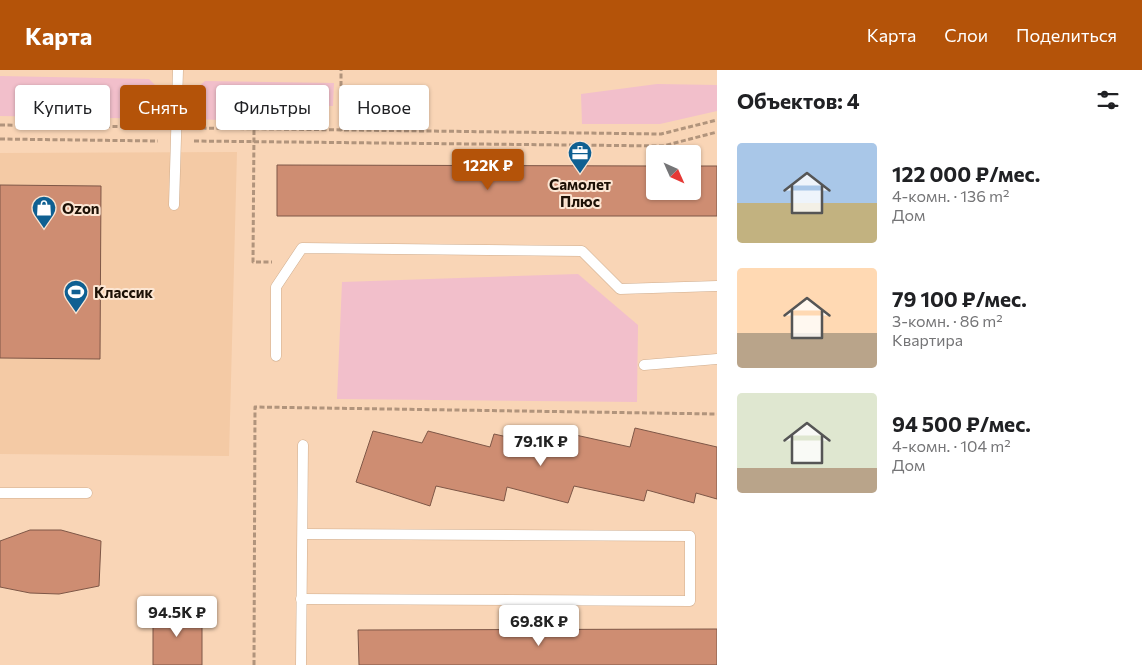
<!DOCTYPE html>
<html lang="ru">
<head>
<meta charset="utf-8">
<style>
	body { margin:0; font-family:Commissioner,sans-serif; background:#f2f2f2; color:#202124; height:100vh; display:flex; flex-direction:column; font-size:19px; white-space:nowrap }
	* { box-sizing:border-box; margin:0 }
	p { font-size:16px; color:#757577 }
	.icon { flex:none; width:28px; height:28px; fill:none; stroke:currentColor; stroke-width:2; stroke-linecap:round; stroke-linejoin:round }
	.map { position:relative; flex:1; overflow:hidden }
	.side { display:flex; flex-direction:column; background:#fff; width:425px }
	.side>* { flex:none }
	.hud { position:absolute; left:15px; top:15px; width:475px; height:45px; display:flex; gap:10px }
	.needle { width:32px; rotate:135deg }
	.tools { position:absolute; left:646px; top:75px; display:grid; gap:10px }
	.tools a { display:grid; place-items:center; width:55px; height:55px; border-radius:5px; background:#fff; box-shadow:0 1px 4px #0004; font-size:25px }
	.price { position:absolute; translate:-50% -42px; padding:0 11px; border-radius:5px; background:#fff; color:#222; font-size:16px; line-height:32px; filter:drop-shadow(0 1px 2px #0008) }
	.price::after { content:''; position:absolute; left:50%; top:30px; width:15px; height:11px; margin-left:-8px; background:inherit; clip-path:polygon(0 0,100% 0,50% 100%) }
	.price.current { background:#b45309; color:#fff }
	ul { padding:0; list-style:none }
	li { display:flex; align-items:center; gap:15px; height:125px; padding:0 20px }
	li span { display:grid; place-items:center; flex:none; width:140px; height:100px; border-radius:5px; color:#555 }
	li>.icon { margin-inline-start:auto }
	span .icon { width:60px; height:60px; fill:#fffc; stroke-width:1 }
	li b { font-size:21px }
	h2 { display:flex; justify-content:space-between; align-items:center; height:60px; padding:0 20px; font-size:21px }
	.chip { padding:0 18px; border-radius:5px; background:#fff; box-shadow:0 1px 4px #0004; font-size:18px; line-height:45px }
	.chip.current { background:#b45309; color:#fff }
	header { display:flex; align-items:center; gap:30px; box-sizing:border-box; height:70px; padding:0 25px; background:#b45309; color:#fff }
	header strong { font-size:24px }
	nav { display:flex; gap:28px; margin-inline-start:auto; font-size:18px }
	main { display:flex; flex:1; min-height:0 }
	.map>svg:first-child { display:block }
	.built { fill:#f4caa5 }
	.green { fill:#f2bfcb }
	.building { fill:#ce8d72; stroke:#7e5747 }
	.lines { fill:none; stroke-linecap:round; stroke-linejoin:round }
	.service-casing { stroke:#cfad8e; stroke-width:11 }
	.path { stroke:#b1947c; stroke-width:3; stroke-dasharray:5 2.5; stroke-linecap:butt }
	.service { stroke:#fff; stroke-width:10 }
	.labels { text-anchor:middle; dominant-baseline:central; stroke-width:4; stroke-linejoin:round; paint-order:stroke }
	.poi-label { font-size:15px; font-weight:bold; fill:#1d1106; stroke:#fce6d3; text-anchor:start }
</style>
</head>
<body>
<header>
<strong>Карта</strong>
<nav><a>Карта</a><a>Слои</a><a>Поделиться</a></nav>
</header>
<main>
<div class="map">
<svg width="717" height="595" viewBox="0 0 717 595">
	<rect width="100%" height="100%" fill="#f9d5b6"/>
	<polygon class="built" points="237,82 229,386 0,384 0,83"/>
	<g class="green">
		<polygon points="0,6 149,9 165,25 164,49 0,46"/>
		<polygon points="205,11 334,13 333,36 237,34 222,50 189,49 190,24"/>
		<polygon points="657,14 717,15 717,41 660,54 582,54 581,24"/>
		<polygon points="350,23 425,34 425,51 350,52"/>
		<polygon points="578,204 638,255 637,332 337,329 342,212"/>
	</g>
	<g class="building">
		<polygon points="277,95 655,96 655,121 692,121 692,96 717,96 717,146 277,146"/>
		<polygon points="0,115 101,116 100,289 0,288"/>
		<polygon points="635,358 717,377 717,429 696,423 694,433 647,420 644,431 574,416 568,433 507,417 504,431 436,416 430,436 356,412 373,361 422,373 428,361 490,377 494,364 556,378 562,362 630,377"/>
		<polygon points="30,460 61,460 101,471 99,516 59,524 30,523 0,517 0,471"/>
		<polygon points="153,540 202,541 202,595 153,595"/>
		<polygon points="717,559 717,595 359,595 358,560"/>
	</g>
	<g class="lines">
		<defs>
			<g id="service">
				<polyline points="174,135 178,0"/>
				<polyline points="276,286 276,217 302,178 582,181 620,219 717,216"/>
				<polyline points="644,295 717,289"/>
				<polyline points="0,423 87,423"/>
				<polyline points="301,529 690,531 690,466 303,464"/>
				<polyline points="301,595 303,375"/>
			</g>
		</defs>
		<use href="#service" class="service-casing"/>
		<g class="path">
			<polyline points="0,55 158,57"/>
			<polyline points="194,58 661,64 717,50"/>
			<polyline points="254,60 253,192 272,192"/>
			<polyline points="341,61 341,0"/>
			<polyline points="0,69 158,71"/>
			<polyline points="194,71 663,76 717,62"/>
			<polyline points="254,595 255,337 717,344"/>
		</g>
		<use href="#service" class="service"/>
	</g>
	<defs>
		<symbol id="office-pin" viewBox="-11 -11 22 30"><path d="M0 17L-7.5 6A9.5 9.5 0 1 1 7.5 6Z" fill="#0f6092" stroke="#fce6d3"/><path d="M-6-3h4V-5.5h4V-3h4V5H-6ZM-1-4.5V-3h2v-1.5ZM-6 0V1H6V0Z" fill="#fff"/></symbol>
		<symbol id="shop-pin" viewBox="-11 -11 22 30"><path d="M0 17L-7.5 6A9.5 9.5 0 1 1 7.5 6Z" fill="#0f6092" stroke="#fce6d3"/><path d="M-5-2.5h2.3a2.7 3.5 0 0 1 5.4 0H5L5.5 6h-11ZM-1.5-2.5h3a1.5 2.3 0 0 0-3 0Z" fill="#fff"/></symbol>
		<symbol id="stadium-pin" viewBox="-11 -11 22 30"><path d="M0 17L-7.5 6A9.5 9.5 0 1 1 7.5 6Z" fill="#0f6092" stroke="#fce6d3"/><path d="M0-5a6.5 5 0 1 0 0 10a6.5 5 0 1 0 0-10ZM-3.5-1.8h7v3.6h-7Z" fill="#fff"/></symbol>
	</defs>
	<g fill-rule="evenodd">
		<use href="#office-pin" x="566" y="69" width="28" height="38"/>
		<use href="#shop-pin" x="30" y="124" width="28" height="38"/>
		<use href="#stadium-pin" x="62" y="208" width="28" height="38"/>
	</g>
	<g class="labels">
		<g class="poi-label">
			<text x="580" y="114" text-anchor="middle">Самолет<tspan x="580" dy="17">Плюс</tspan></text>
			<text x="62" y="138">Ozon</text>
			<text x="94" y="222">Классик</text>
		</g>
	</g>
</svg>
<div class="tools">
<a><svg class="needle" viewBox="-14 -14 28 28"><path d="M0-13l5 13h-10z" fill="#e53935"/><path d="M0 13l5-13h-10z" fill="#757577"/></svg></a>
</div>
<b class="price current" style="left:488px;top:121px">122K ₽</b>
<b class="price" style="left:541px;top:397px">79.1K ₽</b>
<b class="price" style="left:177px;top:568px">94.5K ₽</b>
<b class="price" style="left:539px;top:577px">69.8K ₽</b>
<div class="hud">
<a class="chip">Купить</a>
<a class="chip current">Снять</a>
<a class="chip">Фильтры</a>
<a class="chip">Новое</a>
</div>
</div>
<section class="side">
<h2>Объектов: 4<svg class="icon" aria-label="filters" viewBox="0 0 24 24"><path d="M4 7h16M4 17h16"/><circle cx="9" cy="7" r="2"/><circle cx="15" cy="17" r="2"/></svg></h2>
<ul>
<li><span style="background:linear-gradient(#a9c7e8 60%,#c2b280 0)"><svg class="icon" aria-label="home" viewBox="0 0 24 24"><path d="M3 11l9-7 9 7M6 9v11h12V9"/></svg></span><div><b>122 000 ₽/мес.</b><p>4-комн. · 136 m²</p><p>Дом</p></div></li>
<li><span style="background:linear-gradient(#ffd9b3 65%,#b9a48a 0)"><svg class="icon" aria-label="home" viewBox="0 0 24 24"><path d="M3 11l9-7 9 7M6 9v11h12V9"/></svg></span><div><b>79 100 ₽/мес.</b><p>3-комн. · 86 m²</p><p>Квартира</p></div></li>
<li><span style="background:linear-gradient(#dfe7d0 75%,#b9a48a 0)"><svg class="icon" aria-label="home" viewBox="0 0 24 24"><path d="M3 11l9-7 9 7M6 9v11h12V9"/></svg></span><div><b>94 500 ₽/мес.</b><p>4-комн. · 104 m²</p><p>Дом</p></div></li>
</ul>
</section>
</main>
</body>
</html>
